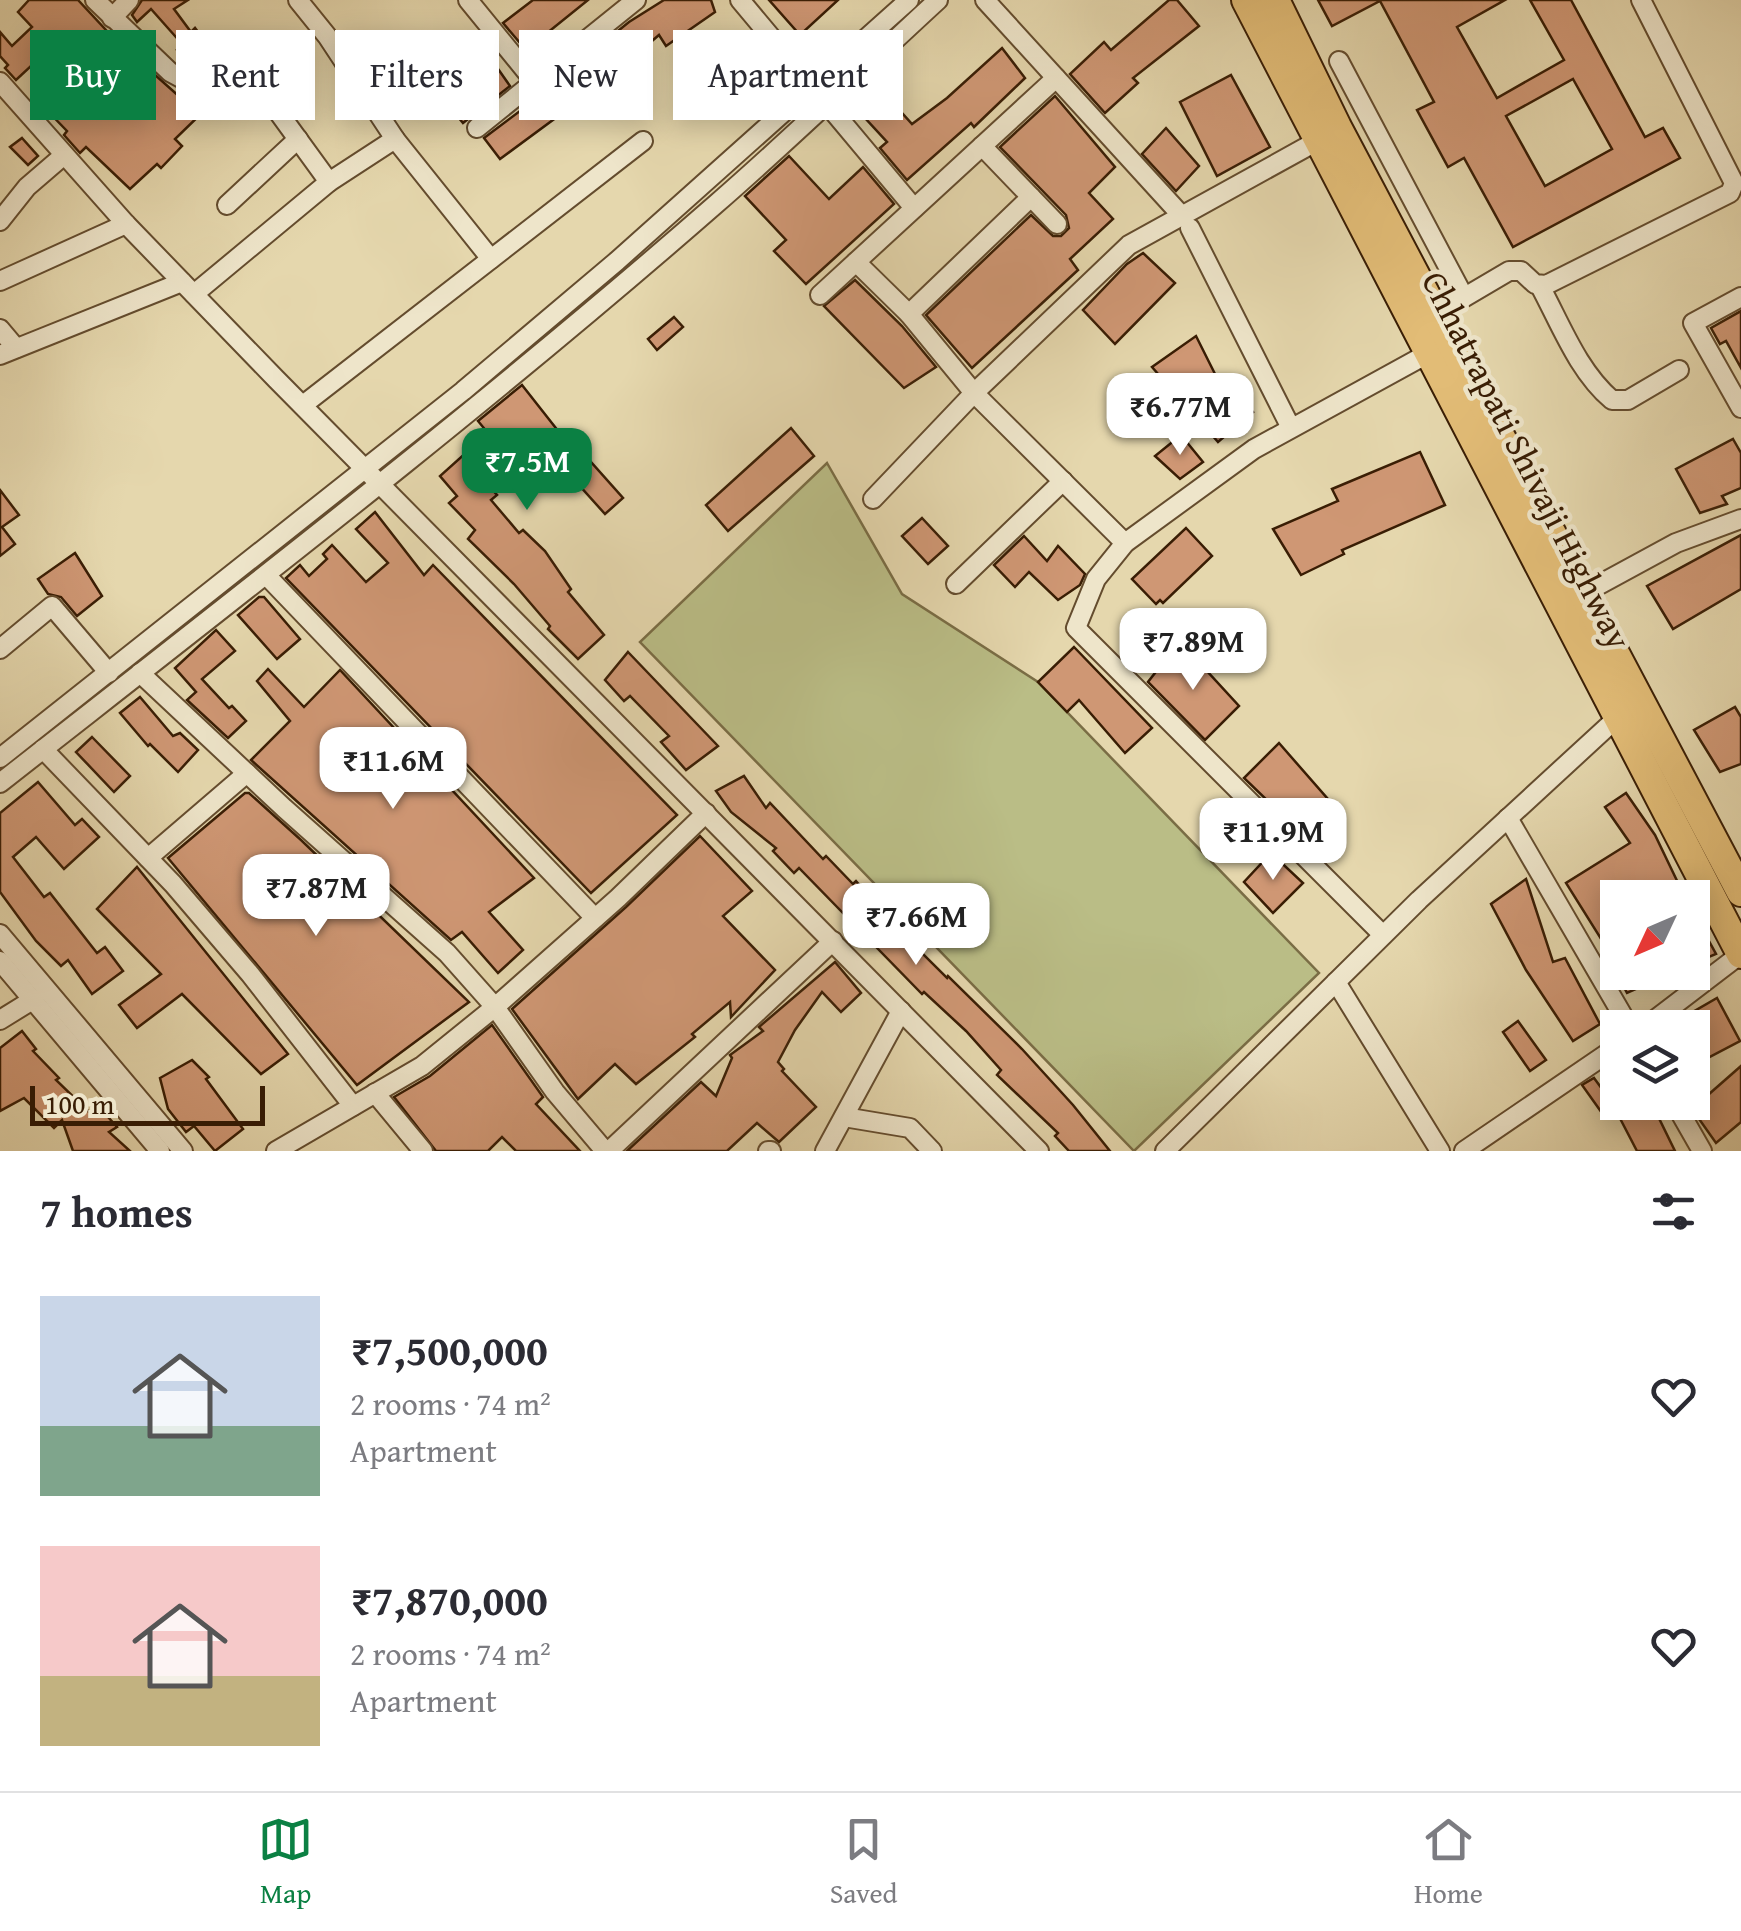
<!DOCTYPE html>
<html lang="en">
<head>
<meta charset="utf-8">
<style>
	body { margin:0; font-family:"Gentium Book Plus",serif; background:#f7f7f7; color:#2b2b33; height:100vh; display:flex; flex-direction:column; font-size:38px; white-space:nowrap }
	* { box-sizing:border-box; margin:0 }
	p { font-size:32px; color:#7c7c81 }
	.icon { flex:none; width:55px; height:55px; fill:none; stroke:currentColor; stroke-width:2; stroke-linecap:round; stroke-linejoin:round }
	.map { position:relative; height:1151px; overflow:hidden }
	.panel { display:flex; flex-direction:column; background:#fff; flex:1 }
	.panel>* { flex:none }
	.top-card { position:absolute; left:30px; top:30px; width:1000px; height:90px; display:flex; gap:20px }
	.needle { width:65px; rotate:226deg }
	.fabs { position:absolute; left:1600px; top:880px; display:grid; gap:20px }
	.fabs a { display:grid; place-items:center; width:110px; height:110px; border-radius:0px; background:#fff; box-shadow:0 5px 25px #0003; font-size:50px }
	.scale { position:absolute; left:30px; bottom:25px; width:235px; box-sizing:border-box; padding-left:10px; border:5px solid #391d04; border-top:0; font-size:28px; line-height:35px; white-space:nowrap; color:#391d04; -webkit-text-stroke:8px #eee5ca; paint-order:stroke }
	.price { position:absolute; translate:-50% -85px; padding:0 22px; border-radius:20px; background:#fff; color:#222; font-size:32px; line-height:65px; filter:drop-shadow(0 2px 5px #0008) }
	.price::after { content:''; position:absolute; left:50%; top:60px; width:30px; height:22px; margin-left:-15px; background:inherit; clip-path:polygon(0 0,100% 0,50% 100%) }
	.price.current { background:#0b8043; color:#fff }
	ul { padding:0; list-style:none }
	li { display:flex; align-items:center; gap:30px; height:250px; padding:0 40px }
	li span { display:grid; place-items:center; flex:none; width:280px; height:200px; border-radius:0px; color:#555 }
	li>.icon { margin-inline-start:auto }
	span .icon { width:120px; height:120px; fill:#fffc; stroke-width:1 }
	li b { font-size:42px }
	h2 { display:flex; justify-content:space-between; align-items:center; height:120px; padding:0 40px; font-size:42px }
	.tag { padding:0 35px; border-radius:0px; background:#fff; box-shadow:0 5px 25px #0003; font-size:35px; line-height:90px }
	.tag.current { background:#0b8043; color:#fff }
	.menu { display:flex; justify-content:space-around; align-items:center; height:140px; border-top:2px solid #e1e1e2; background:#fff; font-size:28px; color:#7c7c81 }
	.menu a { display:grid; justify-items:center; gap:5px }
	.menu .current { color:#0b8043 }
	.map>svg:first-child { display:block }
	.green { fill:#babd86; stroke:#7a6d45; stroke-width:2.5 }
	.building { fill:#cf9774; stroke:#391d04; stroke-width:2.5; fill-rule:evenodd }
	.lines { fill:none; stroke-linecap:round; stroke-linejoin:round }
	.minor-casing { stroke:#644c2e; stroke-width:22 }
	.highway-casing { stroke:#391d04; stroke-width:32 }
	.minor { stroke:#eee5ca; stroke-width:18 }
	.highway { stroke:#e2bc76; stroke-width:28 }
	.labels { text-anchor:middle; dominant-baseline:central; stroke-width:9; stroke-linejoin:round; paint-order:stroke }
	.street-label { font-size:35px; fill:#391d04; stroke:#eee5ca }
</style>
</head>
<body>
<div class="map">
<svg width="1741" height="1151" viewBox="0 0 1741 1151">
	<rect width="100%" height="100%" fill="#e5d7ad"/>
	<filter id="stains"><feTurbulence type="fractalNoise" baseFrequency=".002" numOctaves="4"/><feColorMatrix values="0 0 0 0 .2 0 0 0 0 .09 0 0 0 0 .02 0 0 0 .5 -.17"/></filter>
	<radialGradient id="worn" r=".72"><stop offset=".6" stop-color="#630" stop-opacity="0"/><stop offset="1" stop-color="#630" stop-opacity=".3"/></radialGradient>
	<polygon class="green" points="827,463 902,594 1038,682 1319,973 1134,1151 640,642"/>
	<g class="building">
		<polygon points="29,0 78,0 133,59 135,57 182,99 186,95 201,95 229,74 240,82 222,96 224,98 214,107 211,104 175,139 182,146 161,168 157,164 130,189 86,147 80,153 64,135 67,131 40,103 54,90 32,65 16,80 5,68 8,65 0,56 0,32 12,46 32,27 18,12"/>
		<polygon points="142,0 188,0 174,9 191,32 195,28 214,53 194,69 177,50 183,45 151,9 137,22 132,15"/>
		<polygon points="533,0 588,0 526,50 503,23"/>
		<polygon points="664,0 711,0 715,12 666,46 659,35 603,83 500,159 484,138 552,87 551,85 629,22"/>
		<polygon points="769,0 838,0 800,35"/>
		<polygon points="1169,0 1177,0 1199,26 1133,78 1138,83 1105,113 1070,74 1104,42 1111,50"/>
		<path d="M1318 0H1505L1457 27 1497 98 1564 60 1530 0H1571L1645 137 1663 128 1680 158 1513 247 1464 158 1448 167 1417 110 1434 102 1380 1 1332 26ZM1573 79 1612 149 1545 186 1506 116Z"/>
		<polygon points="1002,48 1025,78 974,127 971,123 907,180 880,148 887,142 854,106 877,85 912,124 947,98"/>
		<polygon points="496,66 510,86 463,123 449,106"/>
		<polygon points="1231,75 1270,147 1217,176 1180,102"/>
		<polygon points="1055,96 1115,167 1089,193 1113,219 1070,259 1078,270 972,368 926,315 1031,215 1053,236 1061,236 1069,228 1066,215 1000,147"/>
		<polygon points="1166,128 1199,166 1176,191 1142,154"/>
		<polygon points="22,138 38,156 28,165 10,147"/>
		<polygon points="789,156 829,199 863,167 894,204 806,284 774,251 786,240 745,196"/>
		<polygon points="1143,253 1175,283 1115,344 1083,310 1127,264"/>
		<polygon points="855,280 902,326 936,367 904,388 824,306"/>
		<polygon points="1741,311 1741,368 1726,341 1720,344 1711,328"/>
		<polygon points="674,317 683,327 657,350 648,339"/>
		<polygon points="1196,336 1220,384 1185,405 1152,367"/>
		<polygon points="522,385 570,446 574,443 623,498 605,514 542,444 516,468 502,450 477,473 497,495 491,500 519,533 523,530 545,551 571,589 568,592 604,635 578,659 548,629 550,626 514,584 468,539 475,530 449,503 457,496 440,476 488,433 478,421"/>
		<polygon points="1240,386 1248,396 1243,400 1253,412 1218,442 1199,420"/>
		<polygon points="791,428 814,456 728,531 706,505"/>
		<polygon points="1181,435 1203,462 1180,479 1155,456"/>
		<polygon points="1733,439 1741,453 1741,488 1722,496 1727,504 1700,513 1676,469"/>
		<polygon points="1420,452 1445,505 1342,550 1344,554 1301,575 1273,529 1338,501 1332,489"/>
		<polygon points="0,490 19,515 2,527 15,544 0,556"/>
		<polygon points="375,512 424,575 433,565 677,815 591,893 286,578 300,565 309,576 327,559 323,554 332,545 366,582 388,563 356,529"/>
		<polygon points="922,518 948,546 928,564 902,536"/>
		<polygon points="1186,528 1212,556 1163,603 1160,600 1156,604 1132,579"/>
		<polygon points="1741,535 1741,589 1673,629 1647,586"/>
		<polygon points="1024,536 1047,561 1058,546 1085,574 1080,585 1058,600 1029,572 1015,587 994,565"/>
		<polygon points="75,553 102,596 77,616 61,597 48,594 38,579"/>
		<polygon points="259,597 264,597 300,639 277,659 238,615"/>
		<polygon points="216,630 235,651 202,679 229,708 232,706 246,721 228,738 187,700 196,692 175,668"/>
		<polygon points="1176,646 1205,669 1239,706 1205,740 1148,682"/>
		<polygon points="1074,647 1152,728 1125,753 1079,700 1067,712 1038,682"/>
		<polygon points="628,652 718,746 686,770 661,742 669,736 630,696 624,701 605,680"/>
		<polygon points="268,669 304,707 340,670 534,878 489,912 523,950 498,973 462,932 451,940 251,760 290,721 257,681"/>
		<polygon points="140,697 173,736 180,733 198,750 178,772 150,744 148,746 120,713"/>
		<polygon points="1735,707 1741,717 1741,764 1720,772 1694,730"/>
		<polygon points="92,737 130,776 114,792 76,752"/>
		<polygon points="1279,743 1327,798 1295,827 1244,778"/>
		<polygon points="744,776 766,808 770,803 823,859 826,856 853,884 856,881 915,949 916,947 947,978 948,976 1022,1049 1073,1105 1110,1151 1069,1151 1055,1136 1058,1133 997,1075 1001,1070 966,1031 924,992 922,994 799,868 794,873 773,851 776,848 731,812 716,791"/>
		<polygon points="38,782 75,825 82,819 99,837 64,869 36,837 13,857 44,897 50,893 97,953 105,947 123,971 92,994 68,960 61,966 36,941 0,892 0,813"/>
		<polygon points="245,793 249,793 301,840 469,1002 357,1085 168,858"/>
		<polygon points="1626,793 1655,835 1681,889 1668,898 1618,898 1618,966 1566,883 1630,843 1605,807"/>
		<polygon points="700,836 752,891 723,916 775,970 731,1017 730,1002 692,1034 695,1037 636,1084 615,1064 578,1099 512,1009 626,907"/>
		<polygon points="1271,853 1303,883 1273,913 1244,882"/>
		<polygon points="137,867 288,1054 261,1074 182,994 137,1028 119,1005 161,974 97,909"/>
		<polygon points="1526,879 1553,962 1565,958 1600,1024 1573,1041 1526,970 1491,904"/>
		<polygon points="1692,910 1716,954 1692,964"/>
		<polygon points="835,962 861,993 841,1012 822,992 795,1030 778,1062 784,1069 782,1071 816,1107 779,1142 757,1123 727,1151 627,1151 701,1082 716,1096 732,1058 730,1055 763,1031 759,1027"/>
		<polygon points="1616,972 1674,972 1627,993"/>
		<polygon points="1717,998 1740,1041 1698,1063 1692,1052 1692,1028 1665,1028"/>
		<polygon points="1518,1021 1546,1060 1530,1071 1503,1032"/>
		<polygon points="492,1025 543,1097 536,1104 580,1151 516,1151 502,1137 488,1151 436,1151 394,1097 430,1076"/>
		<polygon points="22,1031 36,1049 33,1051 59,1078 56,1080 89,1112 99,1107 117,1127 109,1132 130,1151 73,1151 62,1120 54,1128 24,1098 0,1111 0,1048"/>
		<polygon points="192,1060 209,1077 206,1079 243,1129 215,1151 194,1126 186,1132 168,1109 160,1078"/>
		<polygon points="1741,1066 1741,1122 1716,1143 1692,1109"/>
		<polygon points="1594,1078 1605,1093 1618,1087 1618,1099 1613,1102 1651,1102 1675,1151 1637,1151 1612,1103 1602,1113 1582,1085"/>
	</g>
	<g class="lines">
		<defs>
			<g id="minor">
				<polyline points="95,0 170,72 194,85 226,60 244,65 329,182 194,294"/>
				<polyline points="298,0 327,36 395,139 491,259"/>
				<polyline points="468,0 534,81"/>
				<polyline points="740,0 914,208"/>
				<polyline points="985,0 1182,216"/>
				<polyline points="112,18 129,0"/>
				<polyline points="1339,61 1464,297"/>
				<polyline points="0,82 126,224 276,379 1039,1151"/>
				<polyline points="477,128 636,0"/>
				<polyline points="982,146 1057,224"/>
				<polyline points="329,182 395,139"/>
				<polyline points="227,205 298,139"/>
				<polyline points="0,221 27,187 63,156"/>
				<polyline points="1190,228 1291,428"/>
				<polyline points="856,262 909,314 1031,197"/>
				<polyline points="0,281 126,224"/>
				<path d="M1540 286C1561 325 1578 371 1612 400H1628L1679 370"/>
				<polyline points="820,295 1056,78"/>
				<polyline points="1741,297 1693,323 1741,408"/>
				<polyline points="909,314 974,393 1125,543"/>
				<polyline points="1436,314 1509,271 1521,271 1535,284 1546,285 1730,193 1734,183 1641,0"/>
				<polyline points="0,329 16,348"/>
				<polyline points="0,355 182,282"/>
				<polyline points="303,405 643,141"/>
				<polyline points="873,499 974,393 1129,245 1319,140"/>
				<polyline points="266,575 595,918"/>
				<polyline points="956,584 1063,481"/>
				<polyline points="1584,593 1676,543 1741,519"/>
				<polyline points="0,649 52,606 109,673"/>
				<polyline points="140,673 284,808 447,953 495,1007 555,1092 605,1151"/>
				<polyline points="43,749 173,884 250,974 353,1106"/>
				<polyline points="0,758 463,391 617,261 909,0"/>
				<path d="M0 783C241 594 485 406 716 204 792 138 864 68 938 0"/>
				<polyline points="1508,818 1630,1028"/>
				<polyline points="148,858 247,773"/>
				<polyline points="0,934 183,1151"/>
				<polyline points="1383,935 1076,628 1096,579 1125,543 1254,449 1429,353"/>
				<polyline points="0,961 160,1151"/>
				<polyline points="1336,982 1440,1151"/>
				<polyline points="0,1020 34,999"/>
				<polyline points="1644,1028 1741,954"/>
				<polyline points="375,1093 423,1151"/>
				<polyline points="1674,1102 1702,1151"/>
				<polyline points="844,1117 910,1128 932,1151"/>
				<polyline points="276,1151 422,1066 495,1007 618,898 706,813"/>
				<polyline points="609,1151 833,941"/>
				<polyline points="768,1151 771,1151"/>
				<polyline points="825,1151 901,1011"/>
				<polyline points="1165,1151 1419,900 1618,717"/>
				<polyline points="1464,1151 1618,1046"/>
			</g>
			<g id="highway">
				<polyline points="1246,0 1741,954"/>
				<polyline points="1275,0 1337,127 1741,892"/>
			</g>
		</defs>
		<use href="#minor" class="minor-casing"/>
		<use href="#highway" class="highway-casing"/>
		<use href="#minor" class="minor"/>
		<use href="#highway" class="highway"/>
	</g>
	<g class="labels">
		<g class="street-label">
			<text transform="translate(1527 460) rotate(63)">Chhatrapati Shivaji Highway</text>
		</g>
	</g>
	<rect width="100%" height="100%" filter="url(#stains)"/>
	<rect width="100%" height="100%" fill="url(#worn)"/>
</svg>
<div class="fabs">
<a><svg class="needle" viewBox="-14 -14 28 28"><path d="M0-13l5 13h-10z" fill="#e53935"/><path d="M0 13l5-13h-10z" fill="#7c7c81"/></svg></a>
<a><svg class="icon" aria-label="layers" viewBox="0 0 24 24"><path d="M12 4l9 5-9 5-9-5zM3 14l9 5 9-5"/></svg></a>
</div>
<div class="scale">100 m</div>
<b class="price" style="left:1180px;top:458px">₹6.77M</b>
<b class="price current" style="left:527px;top:513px">₹7.5M</b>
<b class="price" style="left:1193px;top:693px">₹7.89M</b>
<b class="price" style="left:393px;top:812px">₹11.6M</b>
<b class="price" style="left:1273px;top:883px">₹11.9M</b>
<b class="price" style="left:316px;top:939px">₹7.87M</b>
<b class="price" style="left:916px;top:968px">₹7.66M</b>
<div class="top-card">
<a class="tag current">Buy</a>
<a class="tag">Rent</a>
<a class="tag">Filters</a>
<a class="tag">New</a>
<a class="tag">Apartment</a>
</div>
</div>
<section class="panel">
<h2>7 homes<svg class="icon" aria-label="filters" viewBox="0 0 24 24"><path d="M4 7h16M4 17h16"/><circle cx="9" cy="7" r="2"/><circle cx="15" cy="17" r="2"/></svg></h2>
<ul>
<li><span style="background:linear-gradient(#c9d6e8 65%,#7fa58c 0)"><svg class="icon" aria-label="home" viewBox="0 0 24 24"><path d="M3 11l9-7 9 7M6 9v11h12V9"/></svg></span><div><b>₹7,500,000</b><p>2 rooms · 74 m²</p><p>Apartment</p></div><svg class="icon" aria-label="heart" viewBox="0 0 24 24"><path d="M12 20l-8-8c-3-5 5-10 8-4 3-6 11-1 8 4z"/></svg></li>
<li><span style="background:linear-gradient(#f6c9c9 65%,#c2b280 0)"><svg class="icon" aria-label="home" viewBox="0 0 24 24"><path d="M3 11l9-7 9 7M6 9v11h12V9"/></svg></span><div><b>₹7,870,000</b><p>2 rooms · 74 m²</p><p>Apartment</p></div><svg class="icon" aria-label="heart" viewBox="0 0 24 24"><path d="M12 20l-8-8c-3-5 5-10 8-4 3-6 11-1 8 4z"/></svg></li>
</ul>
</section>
<nav class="menu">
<a class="current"><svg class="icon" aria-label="map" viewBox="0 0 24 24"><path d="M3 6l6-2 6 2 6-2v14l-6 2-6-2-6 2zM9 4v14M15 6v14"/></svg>Map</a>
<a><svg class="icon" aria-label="saved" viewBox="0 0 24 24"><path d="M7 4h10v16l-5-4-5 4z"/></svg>Saved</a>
<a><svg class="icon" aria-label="home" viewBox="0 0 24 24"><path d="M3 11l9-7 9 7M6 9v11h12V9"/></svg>Home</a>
</nav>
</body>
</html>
